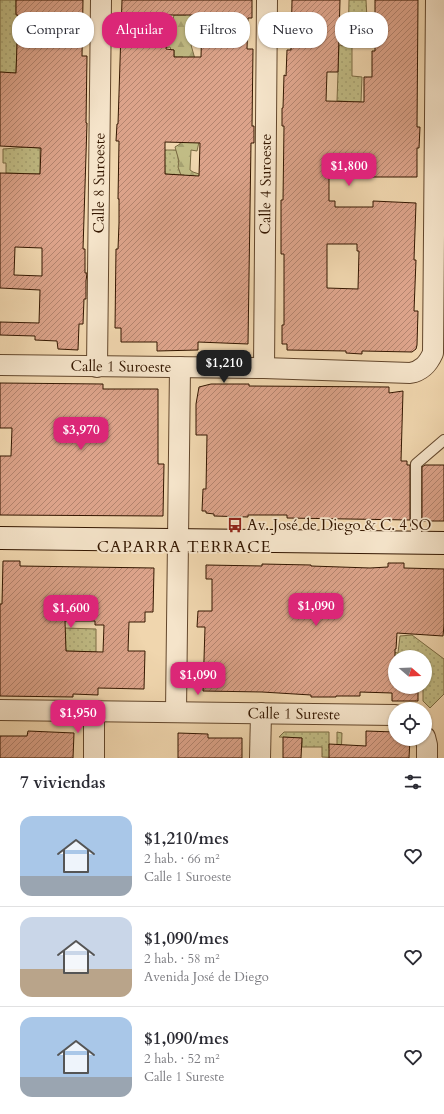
<!DOCTYPE html>
<html lang="es">
<head>
<meta charset="utf-8">
<style>
	body { margin:0; font-family:Cardo,serif; background:#f2f2f3; color:#2b2b33; height:100vh; display:flex; flex-direction:column; font-size:15px; white-space:nowrap }
	* { box-sizing:border-box; margin:0 }
	p { font-size:13px; color:#7c7c81 }
	.icon { flex:none; width:22px; height:22px; fill:none; stroke:currentColor; stroke-width:2; stroke-linecap:round; stroke-linejoin:round }
	.map { position:relative; height:758px; overflow:hidden }
	.details { display:flex; flex-direction:column; background:#fff; flex:1 }
	.details>* { flex:none }
	.banner { position:absolute; left:12px; top:12px; width:420px; height:36px; display:flex; gap:8px }
	.needle { width:26px; rotate:109deg }
	.controls { position:absolute; left:388px; top:650px; display:grid; gap:8px }
	.controls a { display:grid; place-items:center; width:44px; height:44px; border-radius:50%; background:#fff; box-shadow:0 1px 3px #0004; font-size:20px }
	.price { position:absolute; translate:-50% -34px; padding:0 9px; border-radius:8px; background:#db2777; color:#fff; font-size:13px; line-height:26px; filter:drop-shadow(0 1px 2px #0008) }
	.price::after { content:''; position:absolute; left:50%; top:24px; width:12px; height:9px; margin-left:-6px; background:inherit; clip-path:polygon(0 0,100% 0,50% 100%) }
	.price.current { background:#222; color:#fff }
	ul { padding:0; list-style:none }
	li { display:flex; align-items:center; gap:12px; height:100px; padding:0 20px }
	li+li { border-top:1px solid #e1e1e2 }
	li span { display:grid; place-items:center; flex:none; width:112px; height:80px; border-radius:12px; color:#555 }
	li>.icon { margin-inline-start:auto }
	span .icon { width:48px; height:48px; fill:#fffc; stroke-width:1 }
	li b { font-size:17px }
	h2 { display:flex; justify-content:space-between; align-items:center; height:48px; padding:0 20px; font-size:17px }
	.pill { padding:0 14px; border-radius:16px; background:#fff; box-shadow:0 1px 3px #0004; font-size:14px; line-height:36px }
	.pill.current { background:#db2777; color:#fff }
	.map>svg:first-child { display:block }
	.grass { fill:url(#grass-dots); stroke:#7a6a42 }
	.forest { fill:url(#forest-firs); stroke:#7a6a42 }
	.building { fill:url(#building-hatch); stroke:#341700; fill-rule:evenodd }
	.lines { fill:none; stroke-linecap:round; stroke-linejoin:round }
	.lane-casing { stroke:#63472c; stroke-width:12 }
	.street-casing { stroke:#63472c; stroke-width:22 }
	.secondary-casing { stroke:#341700; stroke-width:24 }
	.lane { stroke:#f5e4ca; stroke-width:10 }
	.street { stroke:#f5e4ca; stroke-width:20 }
	.secondary { stroke:#f5e4ca; stroke-width:22 }
	.labels { text-anchor:middle; dominant-baseline:central; stroke-width:3.5; stroke-linejoin:round; paint-order:stroke }
	.street-label { font-size:15px; fill:#341700; stroke:#f5e4ca }
	.poi-label { font-size:15px; fill:#341700; stroke:#f5e4ca; text-anchor:start }
	.neighbourhood-label { font-size:16px; letter-spacing:1px; fill:#341700; stroke:#f5e4ca }
</style>
</head>
<body>
<div class="map">
<svg width="444" height="758" viewBox="0 0 444 758">
	<defs>
		<pattern id="grass-dots" width="8" height="8" patternUnits="userSpaceOnUse"><rect width="8" height="8" fill="#c1bc85"/><path d="M2 2h.1M6 6h.1" fill="none" stroke="#a6a171" stroke-width="1.8" stroke-linecap="round"/></pattern>
		<pattern id="forest-firs" width="22" height="20" patternUnits="userSpaceOnUse"><rect width="22" height="20" fill="#c1bc85"/><path d="M5 1l3.5 6h-7zM16 11l3.5 6h-7z" fill="#a6a171"/></pattern>
		<pattern id="building-hatch" width="6" height="6" patternUnits="userSpaceOnUse"><rect width="6" height="6" fill="#dca38a"/><path d="M-1 1l2-2M0 6l6-6M5 7l2-2" fill="none" stroke="#b3846e"/></pattern>
	</defs>
	<rect width="100%" height="100%" fill="#f0d6ae"/>
	<filter id="stains"><feTurbulence type="fractalNoise" baseFrequency=".005" numOctaves="4"/><feColorMatrix values="0 0 0 0 .2 0 0 0 0 .09 0 0 0 0 .02 0 0 0 .5 -.17"/></filter>
	<radialGradient id="worn" r=".72"><stop offset=".6" stop-color="#630" stop-opacity="0"/><stop offset="1" stop-color="#630" stop-opacity=".3"/></radialGradient>
	<g class="grass">
		<polygon points="0,0 16,0 16,14 18,16 16,73 0,72"/>
		<polygon points="349,0 366,0 367,19 366,47 352,47 352,76 362,77 361,102 337,101 339,45 348,46"/>
		<polygon points="28,147 40,148 40,174 6,173 6,163 3,163 3,149"/>
		<path d="M164 150H176C180 159 177 166 181 175L165 174Z"/>
		<polygon points="64,628 96,629 96,652 66,651"/>
		<polygon points="412,635 444,659 444,694 430,708 423,701 423,689 418,689 418,687 425,687 425,657 395,657 391,652 398,653 400,636"/>
		<polygon points="284,732 329,732 329,748 337,748 337,732 342,733 341,758 322,757 322,747 302,747 302,738 279,737"/>
	</g>
	<g class="forest">
		<polygon points="186,9 194,14 189,23 193,28 201,32 201,42 198,43 194,42 191,45 195,59 183,74 183,57 174,57 174,50 171,50 170,47 163,48 166,33 172,32 174,28 172,24 174,15 186,15"/>
		<polygon points="181,139 199,142 197,151 191,150 190,170 193,172 202,175 183,198 184,175 181,175 178,167 179,161 175,147 180,144"/>
	</g>
	<g class="building">
		<path d="M16 0H83L82 56H87L86 123H87L83 249H85V273H87L86 281V299H84L83 324H79L78 350 58 349 57 341 35 340V336L0 335V322L39 323 40 290 0 288V173L40 174 41 148 0 146V72L16 73 18 15H16ZM15 247 42 248V276L14 275Z"/>
		<path d="M122 0H252V18H248L247 49H253L252 126H254V143H251L248 344 198 342V350L157 351V342H121V328H115L116 249H118L119 223V199H118L119 141H116L117 124H118ZM168 15H194V17H202L201 57H174V50L166 49ZM165 142 200 143 199 176 165 174Z"/>
		<path d="M292 0H340L338 72H327L326 101 364 102V77H372V51H375V0H418L417 127H420L419 148H417V177H369V175L329 174V201H335V207H373V201L416 203 414 260H416L414 311H418L417 345 416 349 412 352 362 351V354L346 353V351L287 350V344H282V325H284V254H281V200H283L284 126H282V108H283L284 75 286 76 287 50H291ZM327 244H357V251H359L358 289 327 288Z"/>
		<polygon points="0,383 103,384 103,389 158,389 158,464 164,464 163,516 0,515 0,456 11,456 12,428 0,428"/>
		<polygon points="211,384 249,384 249,386 389,387 389,393 403,391 401,461 407,461 407,465 410,465 410,520 287,518 287,515 248,515 248,517 214,516 214,514 206,513 206,511 202,511 203,489 206,489 207,435 196,435 196,404 199,387"/>
		<polygon points="425,465 444,465 444,521 422,521 422,467"/>
		<path d="M3 561H20V566L154 568 153 612H145V622H129L128 651H145L144 689 98 688V695L73 694V697L0 696V604H2ZM65 621H95V625H104L103 652 66 651Z"/>
		<polygon points="388,563 404,563 404,568 444,569 444,625 443,636 397,633 396,649 395,649 395,687 418,687 418,701 392,701 392,693 360,692 360,696 336,696 336,697 311,697 311,695 262,692 203,691 205,627 197,627 198,611 212,611 212,579 206,579 206,565 262,566 262,564 311,565 311,566 370,568 388,567"/>
		<polygon points="28,731 74,733 73,758 0,758 0,736 27,736"/>
		<polygon points="366,731 395,732 395,739 410,739 409,758 329,758 329,744 366,746"/>
		<polygon points="178,733 208,734 208,738 242,738 242,758 178,758"/>
		<polygon points="283,737 302,738 301,758 283,758"/>
	</g>
	<g class="lines">
		<defs>
			<polyline id="lane" points="416,543 416,464 444,440"/>
			<g id="street">
				<path id="s1" d="M0 365 264 368 410 373C422 371 428 364 433 353L436 0"/>
				<path id="s2" d="M97 367 101 0"/>
				<path id="s3" d="M264 368 267 0"/>
				<path id="s4" d="M0 710 395 715"/>
				<polyline points="176,712 180,367"/>
				<polyline points="425,737 427,745 427,758"/>
				<polyline points="94,758 94,711"/>
				<polyline points="260,758 261,713"/>
			</g>
			<polyline id="secondary" points="0,538 444,543"/>
		</defs>
		<use href="#lane" class="lane-casing"/>
		<use href="#street" class="street-casing"/>
		<use href="#secondary" class="secondary-casing"/>
		<use href="#lane" class="lane"/>
		<use href="#street" class="street"/>
		<use href="#secondary" class="secondary"/>
	</g>
	<defs>
		<symbol id="bus-bare" viewBox="-9 -9 18 18"><path d="M-5-6H5V4H4V6H2V4H-2V6H-4V4H-5ZM-3.5-4V0h7V-4ZM-3.5 1.2v1.5H-2V1.2ZM2 1.2v1.5H3.5V1.2Z" fill="#8f2418" stroke="#f5e4ca" stroke-width="2.5" paint-order="stroke"/></symbol>
	</defs>
	<g fill-rule="evenodd">
		<use href="#bus-bare" x="224" y="514" width="22" height="22"/>
	</g>
	<g class="labels">
		<g class="street-label">
			<text stroke="none"><textPath href="#s2" startOffset="184">Calle 8 Suroeste</textPath></text>
			<text stroke="none"><textPath href="#s3" startOffset="184">Calle 4 Suroeste</textPath></text>
			<text stroke="none"><textPath href="#s1" startOffset="121">Calle 1 Suroeste</textPath></text>
			<text stroke="none"><textPath href="#s4" startOffset="294">Calle 1 Sureste</textPath></text>
		</g>
		<g class="poi-label">
			<text x="247" y="525">Av. José de Diego &amp; C. 4 SO</text>
		</g>
		<g class="neighbourhood-label">
			<text x="184" y="547">CAPARRA TERRACE</text>
		</g>
	</g>
	<rect width="100%" height="100%" filter="url(#stains)"/>
	<rect width="100%" height="100%" fill="url(#worn)"/>
</svg>
<div class="controls">
<a><svg class="needle" viewBox="-14 -14 28 28"><path d="M0-13l5 13h-10z" fill="#e53935"/><path d="M0 13l5-13h-10z" fill="#7c7c81"/></svg></a>
<a><svg class="icon" aria-label="locate" viewBox="0 0 24 24"><circle cx="12" cy="12" r="6"/><path d="M12 2v4M12 18v4M2 12h4M18 12h4"/></svg></a>
</div>
<b class="price" style="left:349px;top:187px">$1,800</b>
<b class="price current" style="left:224px;top:384px">$1,210</b>
<b class="price" style="left:81px;top:451px">$3,970</b>
<b class="price" style="left:316px;top:627px">$1,090</b>
<b class="price" style="left:71px;top:629px">$1,600</b>
<b class="price" style="left:198px;top:696px">$1,090</b>
<b class="price" style="left:78px;top:734px">$1,950</b>
<div class="banner">
<a class="pill">Comprar</a>
<a class="pill current">Alquilar</a>
<a class="pill">Filtros</a>
<a class="pill">Nuevo</a>
<a class="pill">Piso</a>
</div>
</div>
<section class="details">
<h2>7 viviendas<svg class="icon" aria-label="filters" viewBox="0 0 24 24"><path d="M4 7h16M4 17h16"/><circle cx="9" cy="7" r="2"/><circle cx="15" cy="17" r="2"/></svg></h2>
<ul>
<li><span style="background:linear-gradient(#a9c7e8 75%,#9aa5b1 0)"><svg class="icon" aria-label="home" viewBox="0 0 24 24"><path d="M3 11l9-7 9 7M6 9v11h12V9"/></svg></span><div><b>$1,210/mes</b><p>2 hab. · 66 m²</p><p>Calle 1 Suroeste</p></div><svg class="icon" aria-label="heart" viewBox="0 0 24 24"><path d="M12 20l-8-8c-3-5 5-10 8-4 3-6 11-1 8 4z"/></svg></li>
<li><span style="background:linear-gradient(#c9d6e8 65%,#b9a48a 0)"><svg class="icon" aria-label="home" viewBox="0 0 24 24"><path d="M3 11l9-7 9 7M6 9v11h12V9"/></svg></span><div><b>$1,090/mes</b><p>2 hab. · 58 m²</p><p>Avenida José de Diego</p></div><svg class="icon" aria-label="heart" viewBox="0 0 24 24"><path d="M12 20l-8-8c-3-5 5-10 8-4 3-6 11-1 8 4z"/></svg></li>
<li><span style="background:linear-gradient(#a9c7e8 75%,#9aa5b1 0)"><svg class="icon" aria-label="home" viewBox="0 0 24 24"><path d="M3 11l9-7 9 7M6 9v11h12V9"/></svg></span><div><b>$1,090/mes</b><p>2 hab. · 52 m²</p><p>Calle 1 Sureste</p></div><svg class="icon" aria-label="heart" viewBox="0 0 24 24"><path d="M12 20l-8-8c-3-5 5-10 8-4 3-6 11-1 8 4z"/></svg></li>
</ul>
</section>
</body>
</html>
